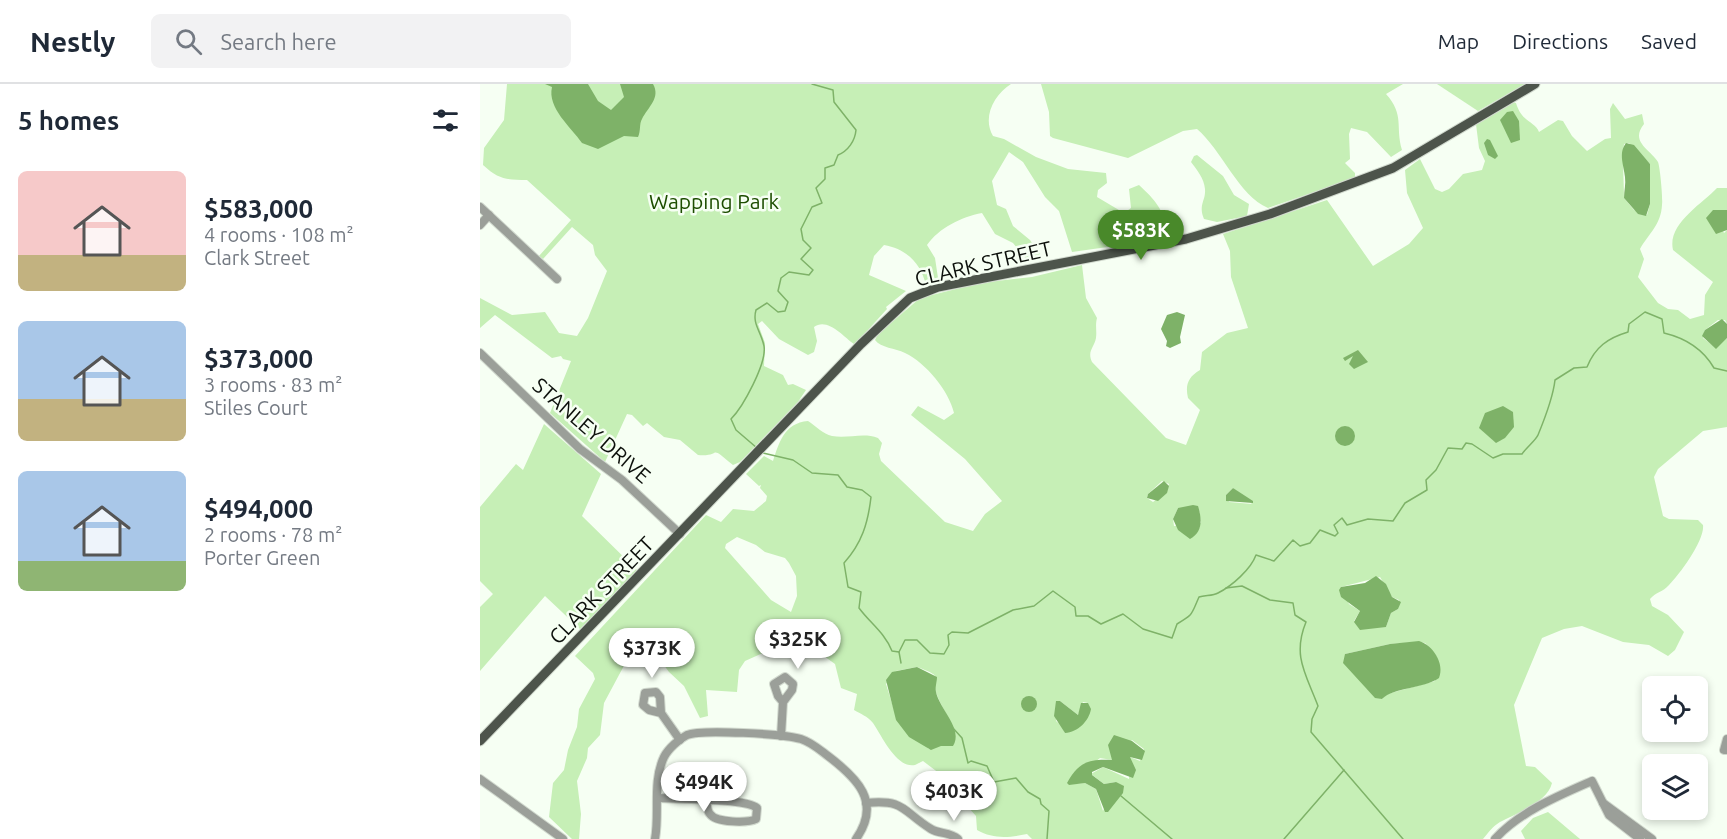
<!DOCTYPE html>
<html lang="en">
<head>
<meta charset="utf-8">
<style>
	body { margin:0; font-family:Ubuntu,sans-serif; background:#f2f2f3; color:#1f2937; height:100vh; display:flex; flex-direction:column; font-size:22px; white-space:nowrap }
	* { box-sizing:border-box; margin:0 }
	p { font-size:20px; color:#747a83 }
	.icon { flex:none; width:33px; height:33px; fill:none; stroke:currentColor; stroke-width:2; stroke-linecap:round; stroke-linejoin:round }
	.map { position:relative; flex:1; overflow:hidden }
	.details { display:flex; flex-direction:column; background:#fff; width:480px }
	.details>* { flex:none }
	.tools { position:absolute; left:1162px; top:592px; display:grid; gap:12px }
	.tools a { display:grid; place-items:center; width:66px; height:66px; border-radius:9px; background:#fff; box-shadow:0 3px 9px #0003; font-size:30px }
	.price { position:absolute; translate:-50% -51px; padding:0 14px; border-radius:21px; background:#fff; color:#222; font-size:20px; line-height:39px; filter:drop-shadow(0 2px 3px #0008) }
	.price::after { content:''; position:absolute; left:50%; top:36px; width:18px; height:14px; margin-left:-9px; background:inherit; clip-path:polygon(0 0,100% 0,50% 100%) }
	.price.on { background:#49892a; color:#fff }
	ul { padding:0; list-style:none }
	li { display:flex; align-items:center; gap:18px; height:150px; padding:0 18px }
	li span { display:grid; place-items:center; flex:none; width:168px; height:120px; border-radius:9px; color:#555 }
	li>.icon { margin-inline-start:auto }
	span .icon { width:72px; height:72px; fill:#fffc; stroke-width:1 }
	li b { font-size:26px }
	h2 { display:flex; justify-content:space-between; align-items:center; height:72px; padding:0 18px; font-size:26px }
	header { display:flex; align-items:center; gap:36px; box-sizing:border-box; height:84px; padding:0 30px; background:#fff; border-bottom:2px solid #e0e1e3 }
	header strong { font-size:28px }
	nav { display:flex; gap:33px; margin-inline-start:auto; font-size:21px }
	.search { width:420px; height:54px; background:#f2f2f3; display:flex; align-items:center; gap:15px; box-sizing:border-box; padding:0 21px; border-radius:9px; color:#747a83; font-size:22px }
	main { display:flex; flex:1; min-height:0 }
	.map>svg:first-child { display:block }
	.green { fill:#c6efb6; fill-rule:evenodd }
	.water { fill:#7eb268 }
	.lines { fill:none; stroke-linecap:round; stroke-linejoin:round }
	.stream { stroke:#7eb268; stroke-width:1.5 }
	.minor-casing { stroke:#d1d9ce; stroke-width:10 }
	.major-casing { stroke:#d1d9ce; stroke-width:11 }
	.minor { stroke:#9b9f99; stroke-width:8 }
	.major { stroke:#4d544b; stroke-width:9 }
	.labels { text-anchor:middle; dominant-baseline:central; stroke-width:5; stroke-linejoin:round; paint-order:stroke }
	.park-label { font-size:21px; fill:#1d4e00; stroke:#f6fff3 }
	.street-label { font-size:21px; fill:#0c100b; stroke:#f6fff3 }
</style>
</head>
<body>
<header>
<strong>Nestly</strong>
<div class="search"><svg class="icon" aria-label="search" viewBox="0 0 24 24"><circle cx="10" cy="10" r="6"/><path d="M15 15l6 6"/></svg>Search here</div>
<nav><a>Map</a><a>Directions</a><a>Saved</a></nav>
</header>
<main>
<section class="details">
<h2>5 homes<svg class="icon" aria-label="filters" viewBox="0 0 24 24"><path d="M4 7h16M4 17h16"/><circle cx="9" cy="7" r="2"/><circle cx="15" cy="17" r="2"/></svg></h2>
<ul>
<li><span style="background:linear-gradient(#f6c9c9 70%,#c2b280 0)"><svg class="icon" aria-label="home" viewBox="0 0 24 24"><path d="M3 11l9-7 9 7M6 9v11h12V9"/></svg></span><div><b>$583,000</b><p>4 rooms · 108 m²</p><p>Clark Street</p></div></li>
<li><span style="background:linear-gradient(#a9c7e8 65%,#c2b280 0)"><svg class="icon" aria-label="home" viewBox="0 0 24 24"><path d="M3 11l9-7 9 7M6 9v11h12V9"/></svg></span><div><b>$373,000</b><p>3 rooms · 83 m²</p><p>Stiles Court</p></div></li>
<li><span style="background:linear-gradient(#a9c7e8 75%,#8fb573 0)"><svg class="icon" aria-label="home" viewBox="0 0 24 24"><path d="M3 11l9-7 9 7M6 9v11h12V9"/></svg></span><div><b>$494,000</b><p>2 rooms · 78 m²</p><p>Porter Green</p></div></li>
</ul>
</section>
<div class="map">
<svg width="1247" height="755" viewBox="0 0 1247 755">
	<rect width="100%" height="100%" fill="#f6fff3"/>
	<g class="green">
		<path d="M27 0H531C514 11 502 33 513 52L524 55 556 73 588 85 626 89 627 99 618 106 617 113 644 129 651 124 649 105 659 101C675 116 685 126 687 150L677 156 592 168 579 127 565 113 543 78 529 68 512 97 517 121 526 125 533 142 550 156 561 171 559 174 546 175 533 159 515 150 502 129C481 133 459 144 447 161L455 174 458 194 461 196 446 201C441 180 427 165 404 161L394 172 389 191 426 207 406 223 407 225 377 258 374 260C363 252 347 233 334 243L337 257 334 268 328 271 299 255 282 237 278 240 285 259 284 282 303 291 308 301 313 300 326 306 318 318 260 378 253 381C227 359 243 373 218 371L200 356 184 353 167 339 163 342 152 331 147 330 125 378 70 329 91 277 83 275 81 272 72 274 15 231 0 244V214L32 231 65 228 79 249 97 252 108 234 127 187 115 171 113 161 92 143 63 175 59 172 91 136 47 96C28 96 19 96 3 81L4 64 24 36Z"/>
		<path d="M561 0H923L906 10C925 31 915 43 922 66L911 73 887 48 871 44 869 50 870 75 865 79 875 89V94L788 124C759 112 741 65 717 45L703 47 648 74 573 54 570 52 569 28Z"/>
		<polygon points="957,0 1045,0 998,27"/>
		<path d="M1032 18 1036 19C1042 39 1055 37 1059 48L1078 36 1083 37 1092 52 1107 67 1125 55 1131 54 1130 25 1133 19 1145 35 1162 30 1164 40C1150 58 1169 64 1178 78 1180 83 1183 114 1182 121 1181 141 1169 149 1160 165L1164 175 1158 193 1178 219 1188 225 1198 226 1210 235 1224 231 1225 211 1233 198 1193 166C1187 140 1222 120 1237 104H1247V126H1233L1244 149 1247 146V240L1245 236H1238L1225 246 1223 254 1236 264 1247 254V343L1223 347 1178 385 1174 393 1183 432 1189 435 1218 436 1223 441C1225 456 1200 490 1189 501 1183 508 1176 508 1170 515L1172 522 1188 531 1204 548 1195 566 1188 572 1169 561 1143 558 1102 542 1084 545 1062 554 1034 621 1046 682 1055 683 1072 699C1068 718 1035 730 1020 738 1013 742 1008 749 1003 755H552L547 750C528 754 513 755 497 746L496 732 480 714 472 699 443 677C440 678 438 680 435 681 416 685 401 650 393 639 387 632 381 630 374 626L377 610 361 604 355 580 330 562 310 557 265 577 259 586 257 608 226 606 228 632 220 634 204 602 189 588 167 558 154 561 148 566 147 576 124 619 120 651 108 664 107 674 97 697 101 730 99 755H92L69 733 73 699 84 686 88 666 97 643 99 625 115 595 113 589 95 572 226 431 241 438 253 425 274 427 286 417 287 412 280 404 281 401 279 402 266 390 284 372 293 377C299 359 304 339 328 337 336 342 343 350 352 352 368 355 383 348 398 354L402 359 399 370 401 377 465 438 493 447 505 430 522 417 485 375 431 331 438 322 464 336 474 329C469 307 446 279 425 269 415 264 401 264 395 256L398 250 440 214 500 199 552 193 602 181 606 214 617 234C615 242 617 246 616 254 614 264 607 267 612 278L686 354 706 361 720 326 708 314C705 301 708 293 720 286L722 268 747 249 768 244 751 193 750 167 743 150 847 116 893 182 929 160 943 144 927 109 925 86 940 75 955 105 962 108 969 105 983 90 1002 86 1005 77 999 64 996 40ZM1149 59 1170 80V120L1167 131 1154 126 1144 114C1144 95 1142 79 1144 60ZM682 397 689 400 687 407 673 418 667 414 668 410ZM753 404 772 420 749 418 746 411ZM698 424 719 426 721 439 694 442 693 435ZM257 453 276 461 285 468 305 474 309 479 316 492 317 512 311 528 291 516 245 464 246 460ZM900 493 912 513 919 516 918 525 911 529 906 543 874 537 880 527 869 520 861 503ZM939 558 945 559 957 573 955 597 907 610 902 615C883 606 874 588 865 570L910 560ZM437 583C468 594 450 593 457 611 460 620 466 628 470 638L449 665 415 629 406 600 416 587ZM580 617 598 631 603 618 608 619 585 649 582 642 576 637ZM652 656 664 665 660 677 650 673 649 695 623 683 611 690 624 700 636 698 623 727 616 705 605 699 588 700 620 674 632 676Z"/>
		<path d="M717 71 743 92 754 111 769 120 767 132 737 138 724 135C718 120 726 117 725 105 724 94 717 86 711 78L714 72Z"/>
		<polygon points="64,340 121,390 102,432 157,486 100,545 65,512 0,587 0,523 13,510 0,497 0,423 36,380 43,386"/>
		<polygon points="1068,728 1100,755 1045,755 1041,747 1053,734"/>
	</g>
	<g class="water">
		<path d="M65 0H108L118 17 131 26 144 13 140 0H173C181 14 168 23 162 35 159 40 161 47 158 53L144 52 118 65 102 59C91 43 67 24 72 3Z"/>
		<polygon points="1033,27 1039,37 1040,56 1031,59 1020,36 1027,28"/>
		<polygon points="1007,55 1010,56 1018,72 1015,75 1008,71 1004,59"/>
		<path d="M1146 59 1154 61 1170 80V120L1166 132 1158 130 1144 114C1144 107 1146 100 1145 93 1144 82 1138 69 1146 59Z"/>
		<polygon points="1247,126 1247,146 1236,150 1226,134 1233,126"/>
		<polygon points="697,228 705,231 700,253 701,259 690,264 686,262 687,257 681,245 687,231"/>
		<polygon points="1242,235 1247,240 1247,254 1236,265 1222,252 1225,246"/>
		<polygon points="878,266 888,278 874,285 869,280 873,272 865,277 863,274"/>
		<polygon points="1023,322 1033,328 1034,343 1025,354 1016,359 999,344 1005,329"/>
		<circle cx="865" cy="352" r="10"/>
		<polygon points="684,397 689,402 687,409 678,417 667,414 668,410"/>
		<polygon points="753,404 773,417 773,419 746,417 746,411"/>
		<path d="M713 421 718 422C722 435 723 448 710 455L698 446 693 435 698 424Z"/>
		<polygon points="896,492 906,500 912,513 921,518 918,525 911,529 906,543 880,546 874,538 880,527 861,513 859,506 861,503 885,499"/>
		<path d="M939 557C953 561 965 580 959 594 943 605 914 603 902 615L895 614 863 579 865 570 910 560Z"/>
		<path d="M437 583 457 593C457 598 455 602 456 608 459 624 484 646 473 662H461L451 666 429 653 416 636 406 596 412 588Z"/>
		<circle cx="549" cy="620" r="8"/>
		<path d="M576 617H580L598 631 601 619H608L611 625C609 637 598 648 585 649L574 632Z"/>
		<path d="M634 651 652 657 665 667 662 676 650 673 656 686 653 694 623 683 612 688V691L624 700 636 698 644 702 643 709 628 728H625L616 705 605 699 589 701 587 699C599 677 610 675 632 676L628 661Z"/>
	</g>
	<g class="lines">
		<g class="stream">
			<path d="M277 364 256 346 251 335C263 323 287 279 284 262 281 247 272 240 276 226L287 219 298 228 305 227 308 218 298 207 301 194 309 188 329 191 333 186 321 175 331 164 323 156 321 145 332 123 342 119 336 104 345 95V84L354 81 358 71C368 67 375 57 376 46L354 18 353 6 332 0"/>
			<path d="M283 369 313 376 332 389 358 391 367 403 382 406 391 413C388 439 382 459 364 479L368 503 381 508 379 524C390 539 405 549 412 567L419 568 425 556H437L450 569 464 570 469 561 468 551 472 548 488 549 533 526 554 522 573 507 595 523 596 532H608L621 540 643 530 663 545 692 554 697 540C714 530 711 531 719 513 725 511 733 512 738 509 752 502 771 485 776 471L794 477 813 456 820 462 830 459 840 446 855 452 858 449 854 441 862 434 867 441 888 435 913 437 925 419 947 406 946 396 956 386 968 364 982 365 986 359 992 360 1013 374 1023 370H1042C1046 364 1056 356 1058 351 1065 334 1073 314 1075 296L1094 284 1107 283C1115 263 1128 254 1148 248L1149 240 1165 228 1182 235 1184 249C1205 254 1223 265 1234 284L1247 287"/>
			<path d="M746 504 762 502 790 516 813 519 815 531 826 538C812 572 826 590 838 622L832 635 831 648 923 755"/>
			<polyline points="419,568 421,579"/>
			<polyline points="472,643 482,654 488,679 491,677 507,682 514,698 536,694 548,708 560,715 561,720 569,727 567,755"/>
			<polyline points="641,712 692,755"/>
			<polyline points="804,755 864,686"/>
		</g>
		<defs>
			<g id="minor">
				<polyline points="0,123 77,195"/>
				<polyline points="0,141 9,131"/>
				<polyline points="0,269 100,365 142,396 200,450"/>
				<polyline points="181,629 169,626 163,621 165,609 176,608 180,613 181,629 200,656"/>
				<polyline points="301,652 303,618 312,606 313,600 305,593 294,600 298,612 303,618"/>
				<polyline points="1247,655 1244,666 1247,666"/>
				<polyline points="0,695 83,755"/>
				<path d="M178 714C197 715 266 714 277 724L276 735C268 739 236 739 230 730 227 727 227 721 226 717"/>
				<path d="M386 719C425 715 422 727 451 745 459 750 470 748 478 755"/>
				<polyline points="1123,719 1172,755"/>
				<path d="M175 755C180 729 172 698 184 673 188 665 199 655 207 651 221 645 305 650 321 655 331 658 340 666 348 672 377 694 402 718 376 755"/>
				<path d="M1015 755C1039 728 1080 711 1112 697L1129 731 1160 755"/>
			</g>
			<polyline id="major" points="0,657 381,260 430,214 458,203 706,155 790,130 913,84 1055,0"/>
		</defs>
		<use href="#minor" class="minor-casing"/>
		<use href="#major" class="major-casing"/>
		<use href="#minor" class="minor"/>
		<use href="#major" class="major"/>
	</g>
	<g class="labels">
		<g class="park-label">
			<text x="234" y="117">Wapping Park</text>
		</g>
		<g class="street-label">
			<text transform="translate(503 179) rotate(-13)">CLARK STREET</text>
			<text transform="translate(112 346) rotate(41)">STANLEY DRIVE</text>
			<text transform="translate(121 506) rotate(-46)">CLARK STREET</text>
		</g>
	</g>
</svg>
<div class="tools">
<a><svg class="icon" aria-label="locate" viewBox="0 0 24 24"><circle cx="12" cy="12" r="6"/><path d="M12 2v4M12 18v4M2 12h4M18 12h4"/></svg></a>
<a><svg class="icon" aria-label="layers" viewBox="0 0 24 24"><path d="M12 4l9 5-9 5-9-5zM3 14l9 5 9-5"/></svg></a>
</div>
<b class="price on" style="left:661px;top:177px">$583K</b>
<b class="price" style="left:318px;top:586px">$325K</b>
<b class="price" style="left:172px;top:595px">$373K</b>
<b class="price" style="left:224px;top:729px">$494K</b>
<b class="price" style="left:474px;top:738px">$403K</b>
</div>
</main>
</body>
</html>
